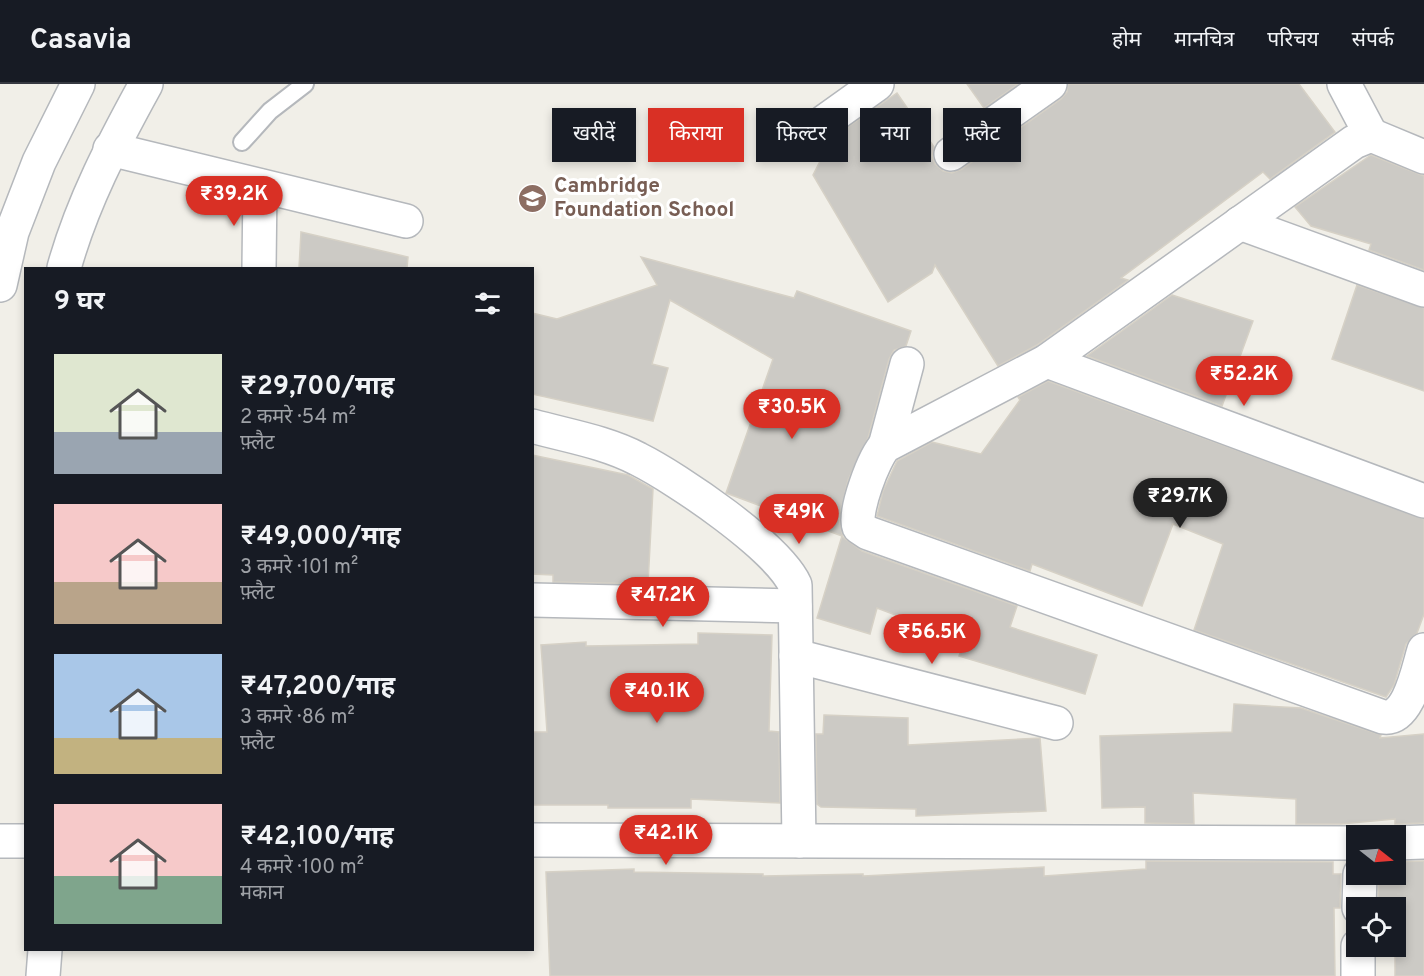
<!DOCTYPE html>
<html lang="hi">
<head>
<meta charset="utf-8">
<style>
	body { margin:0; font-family:Overpass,"Noto Sans Devanagari",sans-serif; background:#242831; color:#f1f3f6; height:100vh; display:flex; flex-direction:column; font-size:22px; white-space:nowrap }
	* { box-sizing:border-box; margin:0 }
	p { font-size:20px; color:#9ea1a6 }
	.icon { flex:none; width:33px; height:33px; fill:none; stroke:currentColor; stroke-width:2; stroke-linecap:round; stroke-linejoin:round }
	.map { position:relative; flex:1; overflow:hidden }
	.drawer { position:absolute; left:24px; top:183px; width:510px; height:684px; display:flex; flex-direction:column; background:#171b24; border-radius:0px; box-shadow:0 3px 9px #0003 }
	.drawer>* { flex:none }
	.top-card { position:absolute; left:552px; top:24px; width:570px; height:54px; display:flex; gap:12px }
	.needle { width:39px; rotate:107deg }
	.fabs { position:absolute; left:1346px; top:741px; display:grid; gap:12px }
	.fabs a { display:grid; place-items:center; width:60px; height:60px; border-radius:0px; background:#171b24; box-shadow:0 3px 9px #0003; font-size:30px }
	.price { position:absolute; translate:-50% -51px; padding:0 14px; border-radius:21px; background:#d93025; color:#fff; font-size:20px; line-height:39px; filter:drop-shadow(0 2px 3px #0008) }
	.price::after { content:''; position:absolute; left:50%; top:36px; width:18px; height:14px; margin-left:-9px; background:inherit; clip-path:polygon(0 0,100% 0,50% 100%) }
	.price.current { background:#222; color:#fff }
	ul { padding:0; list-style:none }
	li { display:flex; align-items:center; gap:18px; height:150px; padding:0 30px }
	li span { display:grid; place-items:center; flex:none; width:168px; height:120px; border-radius:0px; color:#555 }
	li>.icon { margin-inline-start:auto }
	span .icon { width:72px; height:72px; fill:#fffc; stroke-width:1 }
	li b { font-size:26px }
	h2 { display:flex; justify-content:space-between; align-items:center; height:72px; padding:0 30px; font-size:26px }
	.tag { padding:0 21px; border-radius:0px; background:#171b24; box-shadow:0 3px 9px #0003; font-size:21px; line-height:54px }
	.tag.current { background:#d93025; color:#fff }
	header { display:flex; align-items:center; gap:36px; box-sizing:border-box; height:84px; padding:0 30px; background:#171b24; border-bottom:2px solid #363941 }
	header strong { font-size:28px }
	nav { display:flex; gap:33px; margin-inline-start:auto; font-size:21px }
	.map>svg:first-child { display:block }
	.building { fill:#cccac5; stroke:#d6d1c6; stroke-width:1.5 }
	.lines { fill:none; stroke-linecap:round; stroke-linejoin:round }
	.service-casing { stroke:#b5b8bc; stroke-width:20 }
	.minor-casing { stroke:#b5b8bc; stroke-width:36 }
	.tertiary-casing { stroke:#b5b8bc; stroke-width:36 }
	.service { stroke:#fff; stroke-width:16 }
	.minor { stroke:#fff; stroke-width:33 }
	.tertiary { stroke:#fff; stroke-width:33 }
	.labels { text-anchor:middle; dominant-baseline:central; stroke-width:6; stroke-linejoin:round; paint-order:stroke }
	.education-label { font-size:21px; font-weight:bold; fill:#785e54; stroke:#fff; text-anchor:start }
</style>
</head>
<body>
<header>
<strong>Casavia</strong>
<nav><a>होम</a><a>मानचित्र</a><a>परिचय</a><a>संपर्क</a></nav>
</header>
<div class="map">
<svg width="1424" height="892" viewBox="0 0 1424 892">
	<rect width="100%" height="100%" fill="#f1efe8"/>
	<g class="building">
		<polygon points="967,0 1018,0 984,24"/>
		<polygon points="1068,0 1299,0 1335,48 1270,95 1263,88 1121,194 1128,196 1037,261 998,282 935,181 932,189 888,218 813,91 832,54 897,9 934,63 932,72 935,80 943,87 952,89 962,85 1061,15 1067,8"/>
		<polygon points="1371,71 1424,92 1424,186 1369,166 1371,160 1311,142 1295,123"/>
		<polygon points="301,148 408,173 407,184 299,184"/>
		<polygon points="641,173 794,214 797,207 911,247 906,262 894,266 889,275 868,354 848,396 839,434 843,453 862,467 1017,522 1010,543 1097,571 1085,610 959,572 964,557 877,524 870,550 817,534 842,452 726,409 773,275 670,216 652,280 668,284 653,337 532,310 532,229 557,235 657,201"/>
		<polygon points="1357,201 1424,224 1424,307 1332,275"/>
		<polygon points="1172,211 1253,237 1222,322 1087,272"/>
		<polygon points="1048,297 1424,435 1424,530 1417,549 1406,560 1394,601 1386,613 1194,546 1223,460 1173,440 1142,522 1032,480 1030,487 877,432 883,407 897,377 932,358 981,370 1020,316 1018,313"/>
		<polygon points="532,371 628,391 653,405 648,500 553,498 553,491 532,490"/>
		<polygon points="698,549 772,551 769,647 779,648 780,719 691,715 691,724 608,724 608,721 532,721 532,648 547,648 541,561 586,558 586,562 698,560"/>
		<polygon points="1234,620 1301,624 1381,651 1380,654 1424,650 1424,739 1395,740 1395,735 1340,740 1296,740 1296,715 1193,709 1194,740 1145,739 1145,723 1102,724 1100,652 1232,648"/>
		<polygon points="824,631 908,634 908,661 1040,654 1046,727 916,732 916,725 821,723 817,720 816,650 823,650"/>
		<polygon points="1146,777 1333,778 1333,790 1341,790 1340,824 1334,824 1335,892 550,892 546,788 634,785 634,788 763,790 763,792 863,790 863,792 1044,783 1044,792 1146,785"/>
		<polygon points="1424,777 1424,892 1395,892 1395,824 1378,824 1379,790 1395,790 1395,778"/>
	</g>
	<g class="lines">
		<defs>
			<polyline id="service" points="242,58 270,27 305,0"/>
			<g id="minor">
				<polyline points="1344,0 1371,51"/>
				<polyline points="824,38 877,0"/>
				<polyline points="110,65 406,137"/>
				<polyline points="951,70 1050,0"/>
				<path d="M1424 73 1371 51 1354 58 1047 277 885 362C874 373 853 429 859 443L868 449 1383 633C1409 637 1418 585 1424 566"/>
				<polyline points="1240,139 1424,206"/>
				<polyline points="259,184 260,102"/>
				<polyline points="1047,277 1424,417"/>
				<path d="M532 342C568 352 606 358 638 375 678 395 778 463 795 501L799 757"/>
				<polyline points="885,362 907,280"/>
				<polyline points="532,516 795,522"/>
				<polyline points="796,572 1056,639"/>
				<polyline points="532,756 1356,759"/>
				<polyline points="0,757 26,757"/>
				<polyline points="1395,759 1424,758"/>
				<polyline points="1359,824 1360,790"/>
				<polyline points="1358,892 1358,862"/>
			</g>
			<g id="tertiary">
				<path d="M64 184C82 119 113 60 146 0"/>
				<polyline points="0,201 12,148 39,78 78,0"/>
				<polyline points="43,892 45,866"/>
			</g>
		</defs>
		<use href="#service" class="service-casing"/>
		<use href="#minor" class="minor-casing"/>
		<use href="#tertiary" class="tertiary-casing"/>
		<use href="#service" class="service"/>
		<use href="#minor" class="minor"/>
		<use href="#tertiary" class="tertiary"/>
	</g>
	<defs>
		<symbol id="school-disc" viewBox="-11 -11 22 22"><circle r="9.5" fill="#8d6e63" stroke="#fff"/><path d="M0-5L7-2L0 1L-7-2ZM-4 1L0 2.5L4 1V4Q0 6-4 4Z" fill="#fff"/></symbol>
	</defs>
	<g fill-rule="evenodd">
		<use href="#school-disc" x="516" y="98" width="33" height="33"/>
	</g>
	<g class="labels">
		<g class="education-label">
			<text x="554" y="102">Cambridge<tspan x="554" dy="24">Foundation School</tspan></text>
		</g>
	</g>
</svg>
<div class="fabs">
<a><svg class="needle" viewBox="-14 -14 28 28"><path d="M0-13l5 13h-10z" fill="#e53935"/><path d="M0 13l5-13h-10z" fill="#9ea1a6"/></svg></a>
<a><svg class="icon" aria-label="locate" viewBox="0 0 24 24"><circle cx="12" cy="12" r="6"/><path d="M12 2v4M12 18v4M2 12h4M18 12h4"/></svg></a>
</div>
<b class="price" style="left:234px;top:143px">₹39.2K</b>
<b class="price" style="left:1244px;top:323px">₹52.2K</b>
<b class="price" style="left:792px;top:356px">₹30.5K</b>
<b class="price current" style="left:1180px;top:445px">₹29.7K</b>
<b class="price" style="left:799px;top:461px">₹49K</b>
<b class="price" style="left:663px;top:544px">₹47.2K</b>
<b class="price" style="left:932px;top:581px">₹56.5K</b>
<b class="price" style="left:657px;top:640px">₹40.1K</b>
<b class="price" style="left:666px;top:782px">₹42.1K</b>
<div class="top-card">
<a class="tag">खरीदें</a>
<a class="tag current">किराया</a>
<a class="tag">फ़िल्टर</a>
<a class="tag">नया</a>
<a class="tag">फ़्लैट</a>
</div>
<section class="drawer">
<h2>9 घर<svg class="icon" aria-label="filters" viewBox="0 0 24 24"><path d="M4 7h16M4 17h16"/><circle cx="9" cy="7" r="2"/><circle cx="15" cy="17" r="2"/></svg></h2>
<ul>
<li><span style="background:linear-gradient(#dfe7d0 65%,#9aa5b1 0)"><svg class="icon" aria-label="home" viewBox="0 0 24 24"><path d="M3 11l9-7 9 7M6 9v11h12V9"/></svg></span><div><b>₹29,700/माह</b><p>2 कमरे · 54 m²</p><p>फ़्लैट</p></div></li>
<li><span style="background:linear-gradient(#f6c9c9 65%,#b9a48a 0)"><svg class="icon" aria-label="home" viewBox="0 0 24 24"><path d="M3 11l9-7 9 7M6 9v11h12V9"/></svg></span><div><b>₹49,000/माह</b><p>3 कमरे · 101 m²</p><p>फ़्लैट</p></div></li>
<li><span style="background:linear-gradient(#a9c7e8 70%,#c2b280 0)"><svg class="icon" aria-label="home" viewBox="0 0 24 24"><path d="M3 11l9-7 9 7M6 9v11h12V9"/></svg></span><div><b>₹47,200/माह</b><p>3 कमरे · 86 m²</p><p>फ़्लैट</p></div></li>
<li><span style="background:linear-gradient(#f6c9c9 60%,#7fa58c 0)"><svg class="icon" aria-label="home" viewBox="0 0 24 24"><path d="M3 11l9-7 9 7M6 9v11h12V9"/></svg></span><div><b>₹42,100/माह</b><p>4 कमरे · 100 m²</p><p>मकान</p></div></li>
</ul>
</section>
</div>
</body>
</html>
